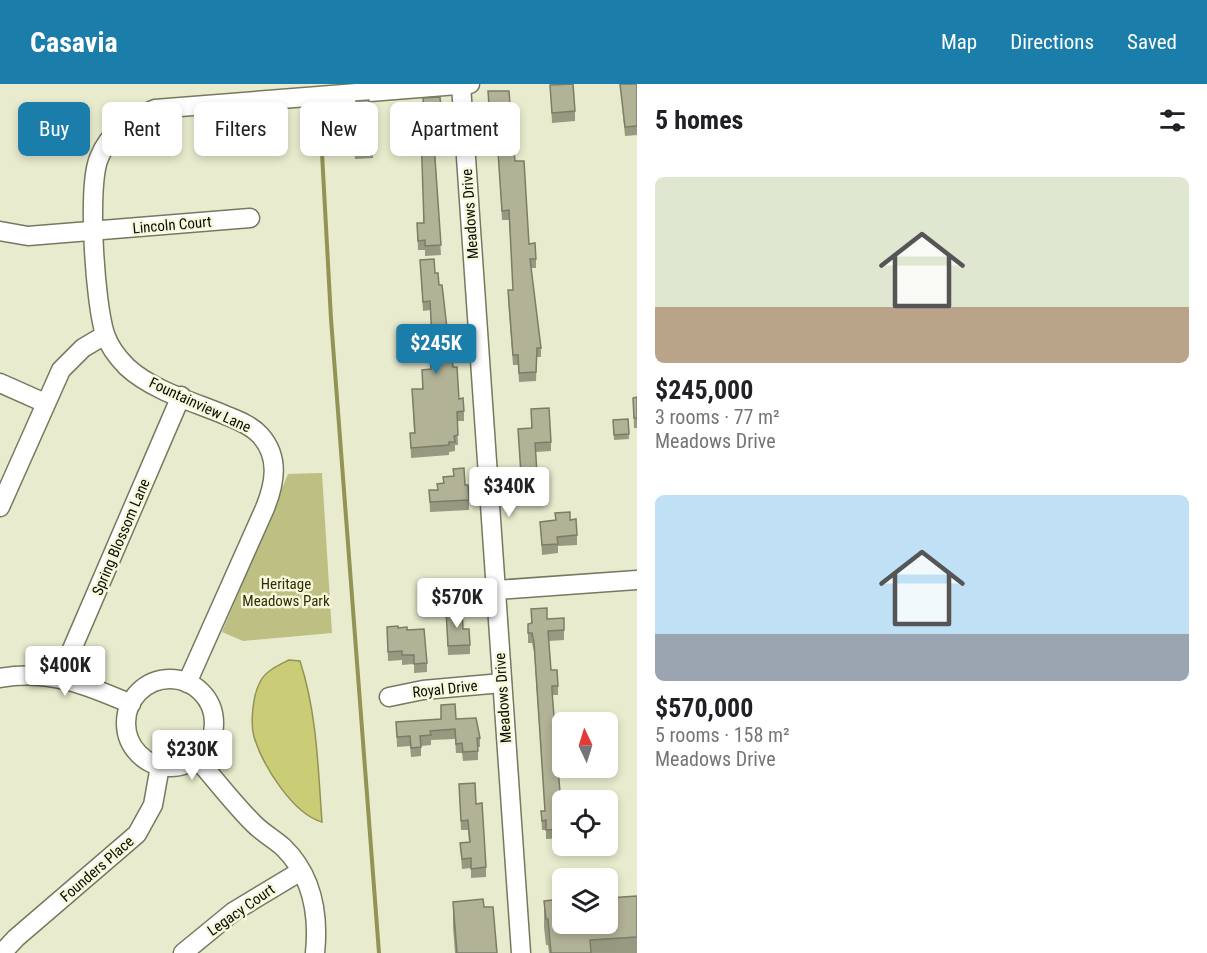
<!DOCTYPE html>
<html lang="en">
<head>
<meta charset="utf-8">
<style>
	body { margin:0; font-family:"Roboto Condensed",sans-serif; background:#f6f6f6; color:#202124; height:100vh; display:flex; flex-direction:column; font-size:22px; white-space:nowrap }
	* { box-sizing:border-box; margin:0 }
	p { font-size:20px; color:#757577 }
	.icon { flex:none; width:33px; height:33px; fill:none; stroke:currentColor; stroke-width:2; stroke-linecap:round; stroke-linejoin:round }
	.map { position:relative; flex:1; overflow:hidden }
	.details { display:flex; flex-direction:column; background:#fff; width:570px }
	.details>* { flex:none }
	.hud { position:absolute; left:18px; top:18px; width:528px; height:54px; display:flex; gap:12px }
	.needle { width:39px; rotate:356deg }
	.fabs { position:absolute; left:552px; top:628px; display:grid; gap:12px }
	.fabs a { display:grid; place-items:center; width:66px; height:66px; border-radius:9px; background:#fff; box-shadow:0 3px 9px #0003; font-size:30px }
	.price { position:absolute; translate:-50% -51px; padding:0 14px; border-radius:6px; background:#fff; color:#222; font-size:20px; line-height:39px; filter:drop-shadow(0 2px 3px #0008) }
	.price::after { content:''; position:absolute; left:50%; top:36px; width:18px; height:14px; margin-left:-9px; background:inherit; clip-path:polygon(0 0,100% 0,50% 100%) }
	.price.on { background:#1b7da9; color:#fff }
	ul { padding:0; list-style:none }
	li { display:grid; align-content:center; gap:12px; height:318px; padding:0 18px }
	li span { display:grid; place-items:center; height:186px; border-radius:9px; color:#555 }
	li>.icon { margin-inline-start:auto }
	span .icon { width:108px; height:108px; fill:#fffc; stroke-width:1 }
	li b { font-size:26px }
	h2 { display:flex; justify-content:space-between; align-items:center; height:72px; padding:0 18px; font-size:26px }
	.pill { padding:0 21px; border-radius:9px; background:#fff; box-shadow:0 3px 9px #0003; font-size:21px; line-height:54px }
	.pill.on { background:#1b7da9; color:#fff }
	header { display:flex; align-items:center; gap:36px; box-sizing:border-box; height:84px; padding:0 30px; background:#1b7da9; color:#fff }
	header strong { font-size:28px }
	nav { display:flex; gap:33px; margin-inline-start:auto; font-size:21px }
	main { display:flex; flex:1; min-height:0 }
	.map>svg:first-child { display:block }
	.green { fill:#bebf82 }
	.water { fill:#cbcd76; stroke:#929354; stroke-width:1.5 }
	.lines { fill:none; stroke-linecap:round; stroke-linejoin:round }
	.stream { stroke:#929354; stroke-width:4 }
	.minor-casing { stroke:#77795e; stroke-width:21 }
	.minor { stroke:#fff; stroke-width:18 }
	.wall { fill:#989981 }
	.building { fill:#b1b296; stroke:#7c7d69; stroke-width:1.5 }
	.labels { text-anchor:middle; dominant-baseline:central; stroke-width:5; stroke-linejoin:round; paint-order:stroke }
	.street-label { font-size:15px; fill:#0c0c04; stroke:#f7f8db }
	.park-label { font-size:15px; fill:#2d2d06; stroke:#f7f8db }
</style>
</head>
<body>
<header>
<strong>Casavia</strong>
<nav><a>Map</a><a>Directions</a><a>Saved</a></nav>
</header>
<main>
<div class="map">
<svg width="637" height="869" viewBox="0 0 637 869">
	<rect width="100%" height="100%" fill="#e9ebce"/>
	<polygon class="green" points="322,389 332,549 243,557 222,548 288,390"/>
	<path class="water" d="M289 576 300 577C317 629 318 684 322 738 293 730 263 682 254 653 250 639 253 611 260 598 265 587 279 581 289 576Z"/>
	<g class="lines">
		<polyline class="stream" points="320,32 331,235 379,869"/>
		<defs>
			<g id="minor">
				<polyline points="461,1 521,869"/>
				<polyline points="0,147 28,152 250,134"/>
				<polyline points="0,299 45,319"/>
				<polyline points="0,423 61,286 83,264 105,251"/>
				<polyline points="496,506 637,496"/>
				<polyline points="60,593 181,312"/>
				<path d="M0 594C49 585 87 601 131 620"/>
				<circle cx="170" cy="639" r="44"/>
				<path d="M187 599 265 424C275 399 280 373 260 351 251 341 237 336 225 331 194 318 153 307 127 283 118 274 109 262 105 250 95 220 87 102 99 74 109 48 130 35 155 25L470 0"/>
				<polyline points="389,613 423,606 502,599"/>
				<path d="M196 674C216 696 233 719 254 740 263 749 274 755 283 763 312 791 319 830 315 869"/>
				<polyline points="2,869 16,854 137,750 153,721 160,682"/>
				<polyline points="183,869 233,828 301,787"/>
			</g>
		</defs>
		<use href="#minor" class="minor-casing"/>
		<use href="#minor" class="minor"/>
	</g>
	<g class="wall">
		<polygon points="620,0 637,0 637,51 625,52"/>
		<polygon points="550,1 575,27 575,37 552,39"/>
		<polygon points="488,7 511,34 511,43 504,44 504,57 491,58"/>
		<polygon points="423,14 443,48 443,58 439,58 439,69 435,69 441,171 425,172 425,166 418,166 417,139 423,139 425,47"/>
		<polygon points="356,17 373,64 373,74 355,75 354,52 358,51"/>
		<polygon points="498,68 515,77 529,160 536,175 536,184 531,184 541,264 541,273 537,273 536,297 519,298 518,281 513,281 508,216 508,206 513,206 511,167 509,136 502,136"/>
		<polygon points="420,176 435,189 439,201 450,270 459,315 464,327 464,337 457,337 458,361 455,361 455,367 449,368 449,371 411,374 410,349 414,349 412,305 422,305 422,286 430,285 430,271 433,271 430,226 423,227"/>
		<polygon points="637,313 637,344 634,344 633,314"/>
		<polygon points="531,325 551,358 551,367 536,368 538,413 522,414 518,345 531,344"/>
		<polygon points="628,335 629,355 614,356 613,336"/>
		<polygon points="465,401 469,416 469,426 430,428 429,406 437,406"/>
		<polygon points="555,429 570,436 577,451 577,461 558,462 558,469 542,471 540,438 555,436"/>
		<polygon points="531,525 564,546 564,556 549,557 551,586 558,602 558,611 552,611 561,721 562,721 562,754 546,755 546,746 542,746 541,727 545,727 534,568 532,559 528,559 528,540 531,539"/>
		<polygon points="446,526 463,545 470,561 470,570 448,571"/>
		<polygon points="387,543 407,546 427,579 427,588 414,589 414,580 402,581 402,576 388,577"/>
		<polygon points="441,621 480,654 480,663 478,663 478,676 463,677 462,669 456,669 455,655 431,656 431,661 421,662 421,672 411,673 410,662 397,663 396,638 441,635"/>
		<polygon points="459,700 476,720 486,783 486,793 471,794 471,784 462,785 460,759 469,758 468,746 461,746"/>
		<polygon points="637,812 637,869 549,869 548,861 546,861 544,843 544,817 562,840"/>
		<polygon points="453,818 484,823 497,869 455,869 453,843"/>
	</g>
	<g class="building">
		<polygon points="573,0 575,27 552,29 550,1"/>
		<polygon points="620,0 637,0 637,42 625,43"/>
		<polygon points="488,7 509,7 511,34 503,34 504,48 491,49"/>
		<polygon points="440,13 443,48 439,48 439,59 434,60 441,161 425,162 425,156 418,157 417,139 424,139 421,47 425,47 423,14"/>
		<polygon points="369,16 373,64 355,66 354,52 359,51 356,17"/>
		<polygon points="514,67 515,77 524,77 529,160 535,159 536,175 530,175 541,264 537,264 536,288 519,289 518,271 513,271 508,206 513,206 509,126 502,127 498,68"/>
		<polygon points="434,175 435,189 438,189 439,201 442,201 450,270 452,270 453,283 457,283 459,315 463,314 464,327 457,328 458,351 454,352 455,358 449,358 449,361 411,364 410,349 415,349 412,305 423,305 422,286 431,285 430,271 433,271 430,217 423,218 420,176"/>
		<polygon points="637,313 637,334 634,334 633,314"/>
		<polygon points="549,324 551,358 535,359 538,404 522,405 518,345 532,344 531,325"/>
		<polygon points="628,335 629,350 614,351 613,336"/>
		<polygon points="464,384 465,401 468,401 469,416 430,418 429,406 438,406 437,400 444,399 443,393 454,392 453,385"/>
		<polygon points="570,428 570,436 576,435 577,451 557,453 558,460 542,461 540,438 556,436 555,429"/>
		<polygon points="462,524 463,545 469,545 470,561 448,562 446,526"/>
		<polygon points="547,524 547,535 564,534 564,546 548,547 551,586 557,586 558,602 552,602 552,607 561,721 562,721 562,733 561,733 562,745 546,746 546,736 542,737 541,727 545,727 534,558 532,549 528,549 528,540 532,539 531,525"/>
		<polygon points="398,542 398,544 407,543 407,546 424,545 427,579 414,580 414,571 402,571 402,567 388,568 387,543"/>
		<polygon points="455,620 456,635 476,634 480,654 477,654 478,667 463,668 462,659 456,660 455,645 430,647 431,651 420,652 421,663 411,664 410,652 397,653 396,638 441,635 441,621"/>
		<polygon points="475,699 476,720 482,719 486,783 471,785 471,774 462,775 460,759 470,758 468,736 461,737 459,700"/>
		<polygon points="637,812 637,853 590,856 591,869 551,869 548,835 546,835 544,817 562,815 562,840 608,840 608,814"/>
		<polygon points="483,815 484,823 493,823 497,869 457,869 453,818"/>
	</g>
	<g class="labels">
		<g class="street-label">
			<text transform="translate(470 130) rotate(-94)">Meadows Drive</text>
			<text transform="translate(172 141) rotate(-5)">Lincoln Court</text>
			<text transform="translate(200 321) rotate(25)">Fountainview Lane</text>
			<text transform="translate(121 453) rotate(-67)">Spring Blossom Lane</text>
			<text transform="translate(445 605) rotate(-6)">Royal Drive</text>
			<text transform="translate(503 614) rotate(-94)">Meadows Drive</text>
			<text transform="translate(97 785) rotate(-41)">Founders Place</text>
			<text transform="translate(241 826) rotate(-35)">Legacy Court</text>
		</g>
		<g class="park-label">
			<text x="286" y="500">Heritage<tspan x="286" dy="17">Meadows Park</tspan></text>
		</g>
	</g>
</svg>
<div class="fabs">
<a><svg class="needle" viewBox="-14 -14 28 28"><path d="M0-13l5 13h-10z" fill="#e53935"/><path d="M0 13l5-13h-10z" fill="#757577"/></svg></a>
<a><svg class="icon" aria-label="locate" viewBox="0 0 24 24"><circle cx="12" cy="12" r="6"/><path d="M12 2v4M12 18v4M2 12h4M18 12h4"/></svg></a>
<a><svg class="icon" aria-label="layers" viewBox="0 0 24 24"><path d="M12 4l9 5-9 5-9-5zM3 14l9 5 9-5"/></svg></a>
</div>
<b class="price on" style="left:436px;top:291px">$245K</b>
<b class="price" style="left:509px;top:434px">$340K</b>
<b class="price" style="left:457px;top:545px">$570K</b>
<b class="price" style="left:65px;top:613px">$400K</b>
<b class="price" style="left:192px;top:697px">$230K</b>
<div class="hud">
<a class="pill on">Buy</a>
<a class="pill">Rent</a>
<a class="pill">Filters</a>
<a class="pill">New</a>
<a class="pill">Apartment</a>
</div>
</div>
<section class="details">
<h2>5 homes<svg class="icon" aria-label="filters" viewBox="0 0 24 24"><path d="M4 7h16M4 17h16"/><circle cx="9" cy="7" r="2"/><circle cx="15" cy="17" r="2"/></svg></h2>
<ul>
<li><span style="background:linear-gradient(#dfe7d0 70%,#b9a48a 0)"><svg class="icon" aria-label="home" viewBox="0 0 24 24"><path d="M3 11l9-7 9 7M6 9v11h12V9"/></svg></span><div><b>$245,000</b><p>3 rooms · 77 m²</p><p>Meadows Drive</p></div></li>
<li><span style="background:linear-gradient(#bfe0f5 75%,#9aa5b1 0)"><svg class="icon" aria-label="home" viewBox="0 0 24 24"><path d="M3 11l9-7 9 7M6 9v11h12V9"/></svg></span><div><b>$570,000</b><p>5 rooms · 158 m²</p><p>Meadows Drive</p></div></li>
</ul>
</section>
</main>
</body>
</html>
